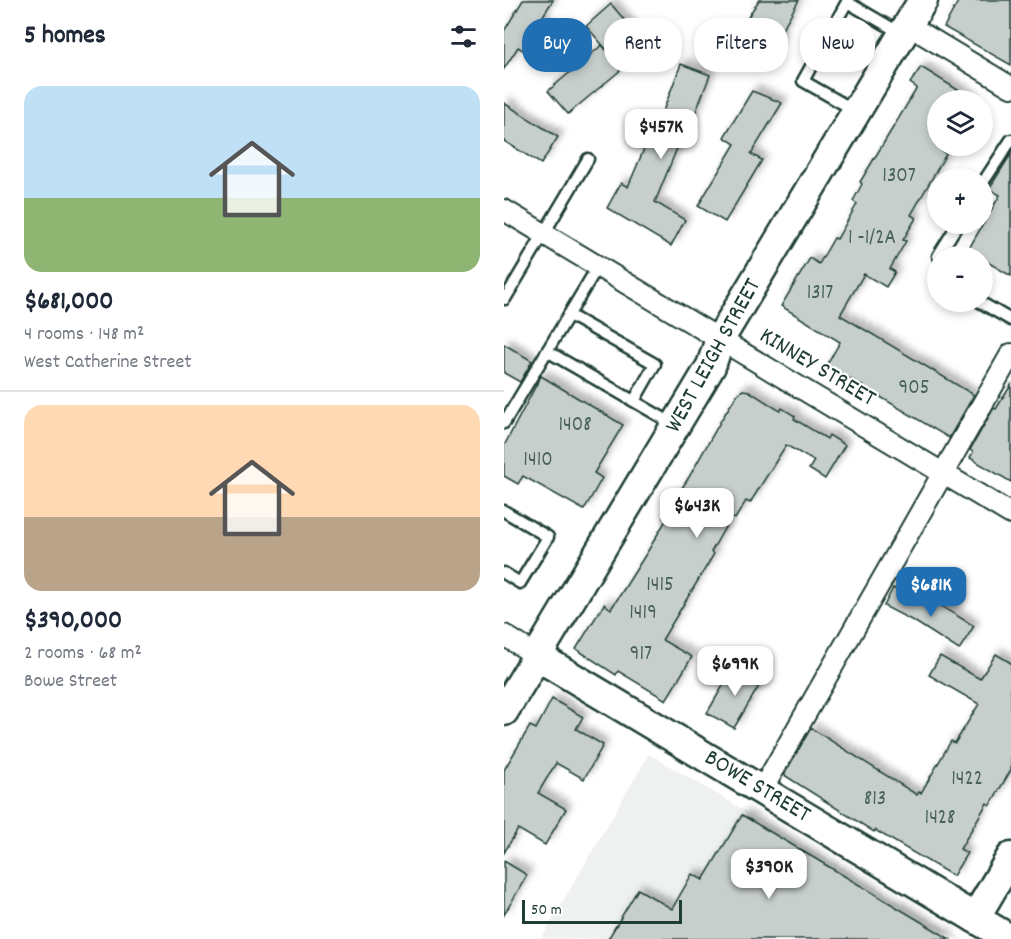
<!DOCTYPE html>
<html lang="en">
<head>
<meta charset="utf-8">
<style>
	body { margin:0; font-family:Dekko,sans-serif; background:#f6f6f7; color:#1f2937; height:100vh; display:flex; flex-direction:column; font-size:22px; white-space:nowrap }
	* { box-sizing:border-box; margin:0 }
	p { font-size:20px; color:#747a83 }
	.icon { flex:none; width:33px; height:33px; fill:none; stroke:currentColor; stroke-width:2; stroke-linecap:round; stroke-linejoin:round }
	.map { position:relative; flex:1; overflow:hidden }
	.details { display:flex; flex-direction:column; background:#fff; width:504px }
	.details>* { flex:none }
	.guide { position:absolute; left:18px; top:18px; width:399px; height:54px; display:flex; gap:12px }
	.fabs { position:absolute; left:423px; top:90px; display:grid; gap:12px }
	.fabs a { display:grid; place-items:center; width:66px; height:66px; border-radius:50%; background:#fff; box-shadow:0 3px 9px #0003; font-size:30px }
	.scale { position:absolute; left:18px; bottom:15px; width:160px; box-sizing:border-box; padding-left:6px; border:3px solid #1f3d34; border-top:0; font-size:16px; line-height:21px; white-space:nowrap; color:#1f3d34; -webkit-text-stroke:4px #fff; paint-order:stroke }
	.price { position:absolute; translate:-50% -51px; padding:0 14px; border-radius:12px; background:#fff; color:#222; font-size:20px; line-height:39px; filter:drop-shadow(0 2px 3px #0008) }
	.price::after { content:''; position:absolute; left:50%; top:36px; width:18px; height:14px; margin-left:-9px; background:inherit; clip-path:polygon(0 0,100% 0,50% 100%) }
	.price.active { background:#1f6fb2; color:#fff }
	ul { padding:0; list-style:none }
	li { display:grid; align-content:center; gap:12px; height:318px; padding:0 24px }
	li+li { border-top:2px solid #e0e1e3 }
	li span { display:grid; place-items:center; height:186px; border-radius:18px; color:#555 }
	li>.icon { margin-inline-start:auto }
	span .icon { width:108px; height:108px; fill:#fffc; stroke-width:1 }
	li b { font-size:26px }
	h2 { display:flex; justify-content:space-between; align-items:center; height:72px; padding:0 24px; font-size:26px }
	.chip { padding:0 21px; border-radius:24px; background:#fff; box-shadow:0 3px 9px #0003; font-size:21px; line-height:54px }
	.chip.active { background:#1f6fb2; color:#fff }
	main { display:flex; flex:1; min-height:0 }
	.map>svg:first-child { display:block }
	.built { fill:#eef1f0 }
	.building { fill:#c7cfcc; stroke:#1f3d34; stroke-width:1.5; filter:url(#shadow) }
	.lines { fill:none; stroke-linecap:round; stroke-linejoin:round }
	.lane-casing { stroke:#1f3d34; stroke-width:15 }
	.street-casing { stroke:#1f3d34; stroke-width:24 }
	.secondary-casing { stroke:#1f3d34; stroke-width:33 }
	.lane { stroke:#fff; stroke-width:10 }
	.street { stroke:#fff; stroke-width:20 }
	.secondary { stroke:#fff; stroke-width:28 }
	.labels { text-anchor:middle; dominant-baseline:central; stroke-width:4.5; stroke-linejoin:round; paint-order:stroke }
	.number-label { font-size:21px; fill:#49625a }
	.street-label { font-size:24px; fill:#1f3d34; stroke:#fff }
</style>
</head>
<body>
<main>
<section class="details">
<h2>5 homes<svg class="icon" aria-label="filters" viewBox="0 0 24 24"><path d="M4 7h16M4 17h16"/><circle cx="9" cy="7" r="2"/><circle cx="15" cy="17" r="2"/></svg></h2>
<ul>
<li><span style="background:linear-gradient(#bfe0f5 60%,#8fb573 0)"><svg class="icon" aria-label="home" viewBox="0 0 24 24"><path d="M3 11l9-7 9 7M6 9v11h12V9"/></svg></span><div><b>$681,000</b><p>4 rooms · 148 m²</p><p>West Catherine Street</p></div></li>
<li><span style="background:linear-gradient(#ffd9b3 60%,#b9a48a 0)"><svg class="icon" aria-label="home" viewBox="0 0 24 24"><path d="M3 11l9-7 9 7M6 9v11h12V9"/></svg></span><div><b>$390,000</b><p>2 rooms · 68 m²</p><p>Bowe Street</p></div></li>
</ul>
</section>
<div class="map">
<svg width="507" height="939" viewBox="0 0 507 939">
	<defs>
		<filter id="shadow"><feDropShadow dx="5.5" dy="-5.5" stdDeviation="3" flood-color="#0004"/></filter>
	</defs>
	<rect width="100%" height="100%" fill="#fff"/>
	<filter id="ink" filterUnits="userSpaceOnUse"><feTurbulence type="fractalNoise" baseFrequency=".0167" numOctaves="2"/><feDisplacementMap in="SourceGraphic" scale="12" xChannelSelector="R" yChannelSelector="G"/><feConvolveMatrix kernelMatrix="1 2 1 2 8 2 1 2 1" color-interpolation-filters="sRGB"/></filter>
	<g filter="url(#ink)">
		<polygon class="built" points="145,754 459,939 37,939"/>
		<g class="building">
			<polygon points="19,0 49,0 37,19 41,21 22,52 14,47 0,69 0,31"/>
			<polygon points="255,0 295,0 275,35 278,37 259,69 229,51 248,20 244,17"/>
			<polygon points="455,0 507,0 507,65 440,27"/>
			<polygon points="107,4 133,35 108,56 82,26"/>
			<polygon points="98,45 118,69 64,114 44,91"/>
			<polygon points="177,64 206,75 180,143 176,141 151,202 181,220 167,246 103,208 117,183 124,187 148,130 151,132"/>
			<polygon points="417,67 470,100 434,100 434,146 441,146 438,151 442,154 407,215 412,218 399,240 402,241 386,269 391,272 382,287 360,274 336,315 470,395 445,438 323,365 336,342 277,306 306,258 315,264 330,238 333,239 353,204 349,201 358,184 356,182 413,88 406,83"/>
			<polygon points="248,91 278,103 247,154 258,160 221,222 194,206 231,144 220,137"/>
			<polygon points="0,103 54,137 37,164 0,141"/>
			<polygon points="507,154 507,276 478,259 478,256 474,256 464,250 496,195 485,189"/>
			<polygon points="0,344 28,361 16,382 0,373"/>
			<polygon points="37,376 119,425 90,473 98,478 80,510 19,476 14,484 0,476 0,446"/>
			<polygon points="507,385 507,482 466,458 469,452 466,450 490,408 492,409"/>
			<polygon points="239,390 245,391 276,411 278,408 291,416 290,419 323,439 325,435 341,445 321,479 305,469 310,461 282,445 246,503 242,501 231,519 227,517 207,552 210,554 158,640 188,657 162,700 114,671 112,675 72,649 100,604 107,609 118,592 145,549 162,520 159,518 185,477 219,417 234,393"/>
			<polygon points="389,588 424,606 427,600 470,626 455,650 413,623 380,606"/>
			<polygon points="492,654 507,663 507,770 486,805 483,803 456,849 463,853 449,876 371,830 370,832 280,775 307,728 413,795 415,792 417,793 447,741 451,743 475,704 425,675 436,656 476,679"/>
			<polygon points="231,665 258,681 230,728 203,713"/>
			<polygon points="48,699 79,717 72,729 99,745 80,779 52,763 34,793 62,809 41,845 14,829 0,853 0,770 26,726 32,729"/>
			<polygon points="238,815 446,939 104,939 134,889 168,909 188,874 199,880"/>
			<polygon points="0,861 23,875 0,915"/>
		</g>
		<g class="lines">
			<defs>
				<g id="lane">
					<polyline points="350,110 299,81 343,2 398,34"/>
					<polyline points="478,184 507,140"/>
					<polyline points="434,256 454,224"/>
					<polyline points="1,299 84,159"/>
					<polyline points="476,302 507,320"/>
					<polyline points="65,315 151,364 130,401"/>
					<polyline points="43,351 171,425"/>
					<polyline points="0,423 94,266"/>
					<polyline points="0,511 44,537 16,583 0,573"/>
				</g>
				<g id="street">
					<polyline points="404,25 507,87"/>
					<polyline points="0,210 507,514"/>
					<polyline points="0,635 33,656"/>
					<polyline points="258,790 507,354"/>
				</g>
				<g id="secondary">
					<polyline points="33,656 506,939"/>
					<polyline points="0,711 207,366 216,339 419,0"/>
					<polyline points="471,918 507,857"/>
				</g>
			</defs>
			<use href="#lane" class="lane-casing"/>
			<use href="#street" class="street-casing"/>
			<use href="#secondary" class="secondary-casing"/>
			<use href="#lane" class="lane"/>
			<use href="#street" class="street"/>
			<use href="#secondary" class="secondary"/>
		</g>
	</g>
	<g class="labels">
		<g class="number-label">
			<text x="395" y="177">1307</text>
			<text x="368" y="239">1 -1/2A</text>
			<text x="316" y="294">1317</text>
			<text x="410" y="389">905</text>
			<text x="71" y="426">1408</text>
			<text x="34" y="461">1410</text>
			<text x="156" y="586">1415</text>
			<text x="139" y="614">1419</text>
			<text x="137" y="655">917</text>
			<text x="463" y="780">1422</text>
			<text x="371" y="800">813</text>
			<text x="436" y="819">1428</text>
		</g>
		<g class="street-label">
			<text transform="translate(210 356) rotate(-61)">WEST LEIGH STREET</text>
			<text transform="translate(313 368) rotate(31)">KINNEY STREET</text>
			<text transform="translate(253 787) rotate(31)">BOWE STREET</text>
		</g>
	</g>
</svg>
<div class="fabs">
<a><svg class="icon" aria-label="layers" viewBox="0 0 24 24"><path d="M12 4l9 5-9 5-9-5zM3 14l9 5 9-5"/></svg></a>
<a>+</a>
<a>−</a>
</div>
<div class="scale">50 m</div>
<b class="price" style="left:157px;top:160px">$457K</b>
<b class="price" style="left:193px;top:539px">$643K</b>
<b class="price active" style="left:427px;top:618px">$681K</b>
<b class="price" style="left:231px;top:697px">$699K</b>
<b class="price" style="left:265px;top:900px">$390K</b>
<div class="guide">
<a class="chip active">Buy</a>
<a class="chip">Rent</a>
<a class="chip">Filters</a>
<a class="chip">New</a>
</div>
</div>
</main>
</body>
</html>
